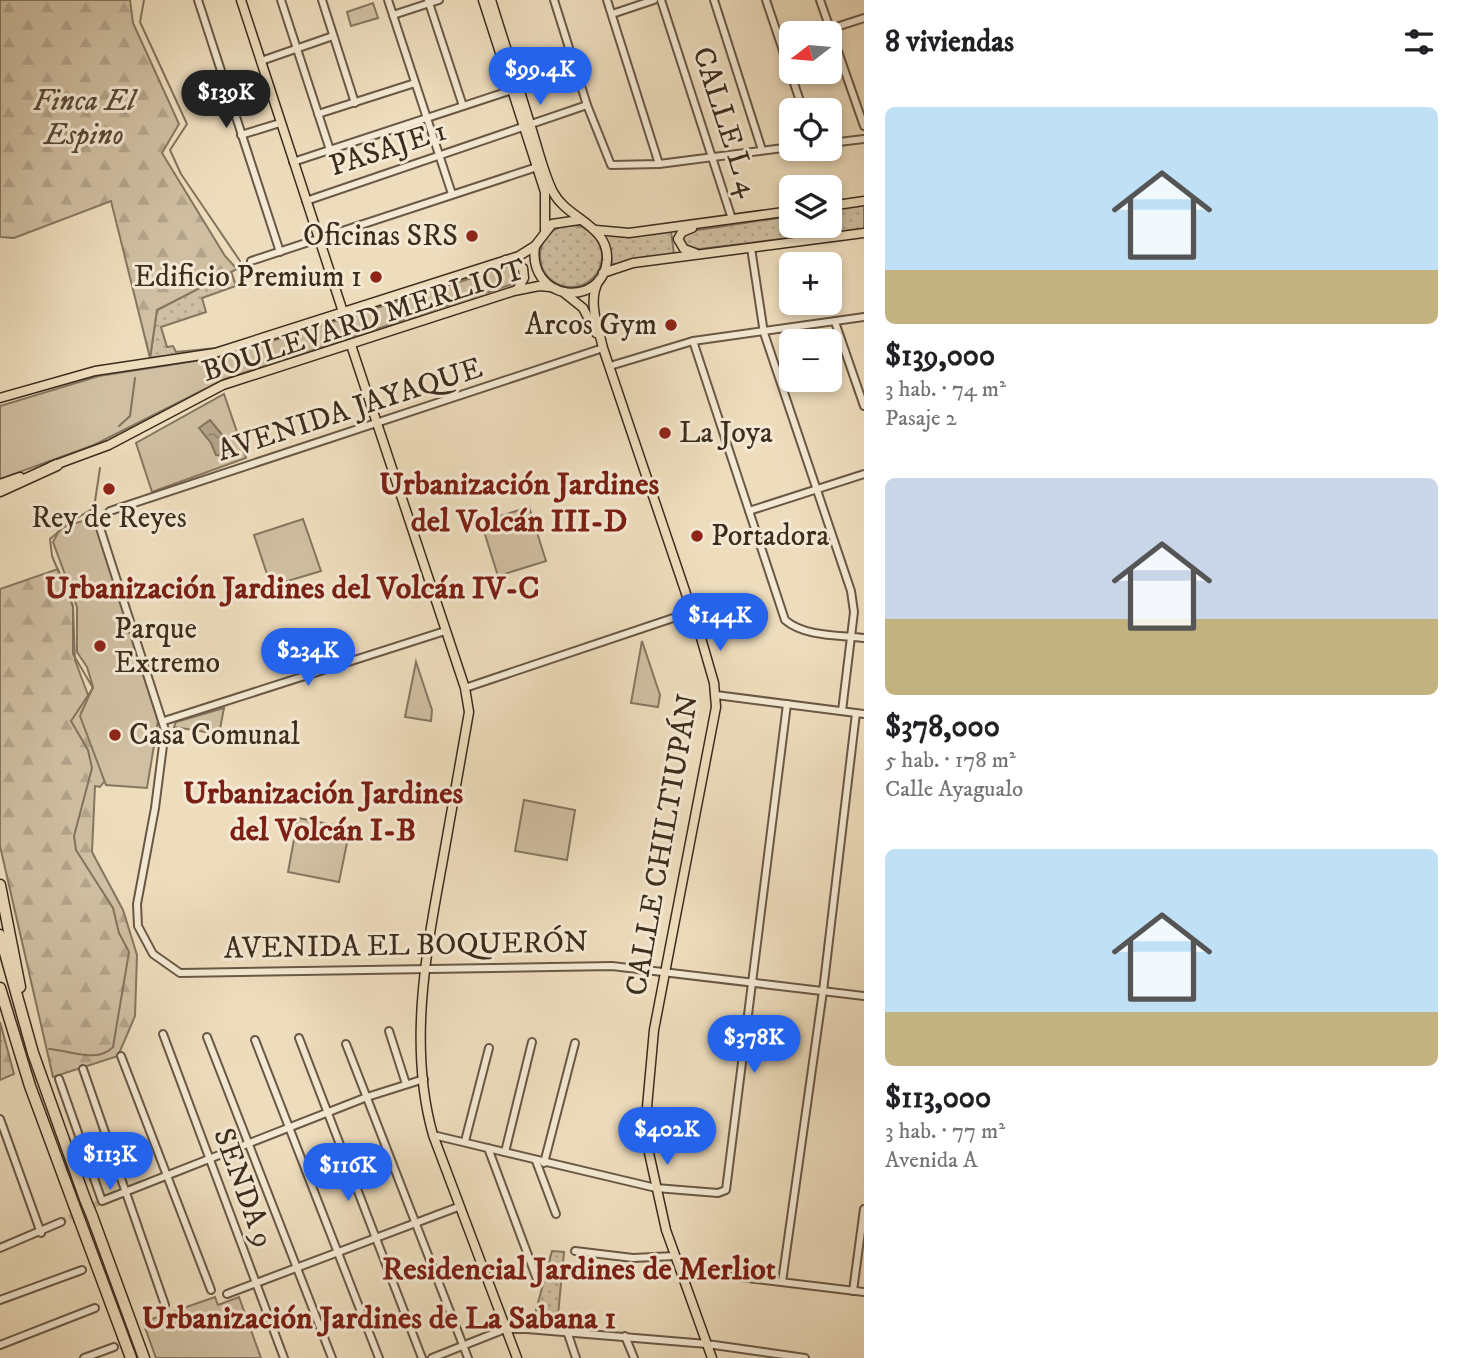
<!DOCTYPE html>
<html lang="es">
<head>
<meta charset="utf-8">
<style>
	body { margin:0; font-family:"IM FELL DW Pica",serif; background:#f2f2f2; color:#202124; height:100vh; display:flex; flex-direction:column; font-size:26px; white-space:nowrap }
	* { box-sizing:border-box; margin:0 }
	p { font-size:23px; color:#757577 }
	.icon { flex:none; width:38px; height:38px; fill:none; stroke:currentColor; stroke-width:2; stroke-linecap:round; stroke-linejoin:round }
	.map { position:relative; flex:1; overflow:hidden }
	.drawer { display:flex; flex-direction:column; background:#fff; width:595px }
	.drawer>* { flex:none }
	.needle { width:46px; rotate:254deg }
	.fabs { position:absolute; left:779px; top:21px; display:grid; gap:14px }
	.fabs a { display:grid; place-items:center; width:63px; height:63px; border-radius:10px; background:#fff; box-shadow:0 4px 10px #0003; font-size:35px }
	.price { position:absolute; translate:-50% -60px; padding:0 16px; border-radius:24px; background:#2563eb; color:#fff; font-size:23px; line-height:46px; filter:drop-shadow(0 2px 4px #0008) }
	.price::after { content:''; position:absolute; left:50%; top:42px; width:21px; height:16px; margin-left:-10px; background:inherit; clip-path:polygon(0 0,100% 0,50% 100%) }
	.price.active { background:#222; color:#fff }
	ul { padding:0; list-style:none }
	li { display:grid; align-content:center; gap:14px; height:371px; padding:0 21px }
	li span { display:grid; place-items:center; height:217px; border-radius:10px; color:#555 }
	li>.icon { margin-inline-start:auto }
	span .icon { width:126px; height:126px; fill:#fffc; stroke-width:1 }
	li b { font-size:30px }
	h2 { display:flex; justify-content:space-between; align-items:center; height:84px; padding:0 21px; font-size:30px }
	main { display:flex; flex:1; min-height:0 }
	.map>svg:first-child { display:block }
	.grass { fill:url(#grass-dots); stroke:#867660; stroke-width:2 }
	.forest { fill:url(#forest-firs); stroke:#867660; stroke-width:2 }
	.park { fill:#d0bfa2; stroke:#867660; stroke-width:2 }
	.water { fill:url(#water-ripples); stroke:#83725d; stroke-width:2 }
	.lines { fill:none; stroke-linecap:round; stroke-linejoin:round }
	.stream { stroke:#83725d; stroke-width:2 }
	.minor-tunnel { stroke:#cbba9d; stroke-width:6; stroke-dasharray:6 3; stroke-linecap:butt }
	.minor-casing { stroke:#695845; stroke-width:10 }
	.major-casing { stroke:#3d2c1d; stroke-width:11 }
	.highway-casing { stroke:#3d2c1d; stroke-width:13 }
	.minor { stroke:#f4e9d4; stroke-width:6 }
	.major { stroke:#eeddbd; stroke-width:8 }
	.highway { stroke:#eeddbd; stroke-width:10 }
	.highway-bridge-casing { stroke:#3d2c1d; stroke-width:13; stroke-linecap:butt }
	.highway-bridge { stroke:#eeddbd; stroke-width:10 }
	.poi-dot { fill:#8f2418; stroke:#f4e9d4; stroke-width:2.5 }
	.labels { text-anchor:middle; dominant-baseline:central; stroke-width:6; stroke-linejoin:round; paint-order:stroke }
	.park-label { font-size:30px; font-style:italic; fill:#5a4938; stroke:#f4e9d4 }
	.street-label { font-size:30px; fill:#3d2c1d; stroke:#f4e9d4 }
	.poi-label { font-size:30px; fill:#3d2c1d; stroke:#f4e9d4; text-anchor:start }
	.neighbourhood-label { font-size:32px; font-weight:bold; fill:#7a1f14; stroke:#f4e9d4 }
</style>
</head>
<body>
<main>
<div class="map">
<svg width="864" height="1358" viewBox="0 0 864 1358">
	<defs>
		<pattern id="grass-dots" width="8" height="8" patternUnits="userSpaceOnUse" patternTransform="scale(1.75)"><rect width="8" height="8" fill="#d0bfa2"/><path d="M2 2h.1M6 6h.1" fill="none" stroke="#b4a48b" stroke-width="1.8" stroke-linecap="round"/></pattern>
		<pattern id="forest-firs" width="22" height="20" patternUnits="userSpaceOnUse" patternTransform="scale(1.75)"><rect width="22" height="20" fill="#d0bfa2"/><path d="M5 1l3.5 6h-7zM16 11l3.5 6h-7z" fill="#b4a48b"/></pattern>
		<pattern id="water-ripples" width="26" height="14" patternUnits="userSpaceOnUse" patternTransform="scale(1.75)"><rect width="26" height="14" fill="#b2a187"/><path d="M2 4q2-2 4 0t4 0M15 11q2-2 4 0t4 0" fill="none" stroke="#92836e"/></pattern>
	</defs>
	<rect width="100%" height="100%" fill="#eeddbd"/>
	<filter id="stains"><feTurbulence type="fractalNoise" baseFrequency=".00286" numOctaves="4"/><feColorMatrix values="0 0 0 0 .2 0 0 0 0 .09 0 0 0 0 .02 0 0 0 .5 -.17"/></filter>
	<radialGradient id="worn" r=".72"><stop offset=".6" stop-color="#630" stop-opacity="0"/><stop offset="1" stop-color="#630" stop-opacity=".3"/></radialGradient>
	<g class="grass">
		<polygon points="864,205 864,229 691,250 682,247 681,235 685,232 791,216 791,226 830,226 830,210"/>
		<circle cx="571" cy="256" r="31"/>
		<polygon points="671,231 674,254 610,265 611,250 602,234 625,237"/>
		<polygon points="231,271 236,286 202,298 206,312 161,327 167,347 173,346 176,352 216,348 214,350 150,358 157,310"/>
		<polygon points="552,1251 564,1252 557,1326 532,1325"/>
	</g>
	<g class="forest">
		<polygon points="0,0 130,0 133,23 179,124 162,153 225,256 237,269 157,310 150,358 111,201 14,238 0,237"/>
		<polygon points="58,569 73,607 75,660 94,711 110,774 100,787 95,786 92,852 123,910 137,955 135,1016 118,1056 53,1077 0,846 0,589"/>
		<polygon points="0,1022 14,1074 0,1080"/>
	</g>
	<g class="park">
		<polygon points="373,3 378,18 351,26 347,12"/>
		<polygon points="516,264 522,281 225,379 94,445 0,479 0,406 99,376 221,357"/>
		<polygon points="224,394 246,458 152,492 136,443"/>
		<polygon points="529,507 546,561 498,576 481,522"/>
		<polygon points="94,518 158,721 147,788 106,785 80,716 93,687 87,667 77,652 77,607 53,542 61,527"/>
		<polygon points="303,519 321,571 271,586 254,535"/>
		<polygon points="642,641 660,695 658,707 631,703"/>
		<polygon points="416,662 432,710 431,721 405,717"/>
		<polygon points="224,708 219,734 174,727 176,722"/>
		<polygon points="524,800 575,810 567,860 515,851"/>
		<polygon points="298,818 350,828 339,882 288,872"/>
		<polygon points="215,1297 218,1305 239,1297 261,1358 156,1358 143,1322"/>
	</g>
	<polygon class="water" points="210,420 228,442 230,451 227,456 216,455 211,443 199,428"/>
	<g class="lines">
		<g class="stream">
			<polyline points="144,0 140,22 187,124 170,150 181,174 240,261"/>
			<polyline points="119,426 130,416 135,378"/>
			<polyline points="0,1041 1,1041"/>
			<path d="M49 1049C69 1050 97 1064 113 1047L129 952 119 933 113 908 76 850 74 836 92 768 88 750 71 721 93 688 73 654V606L52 556 50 539 70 522 94 508 100 468"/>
		</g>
		<polyline class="minor-tunnel" points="61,1222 102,1201"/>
		<defs>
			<g id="minor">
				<polyline points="198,0 280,252"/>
				<polyline points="281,0 330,150"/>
				<polyline points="322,0 355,103"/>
				<polyline points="388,0 452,194"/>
				<polyline points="428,0 463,106"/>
				<polyline points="554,0 587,105 611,165 659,164 791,147"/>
				<polyline points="607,0 659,164"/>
				<polyline points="661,0 732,219"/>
				<polyline points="714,0 762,150"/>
				<polyline points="766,0 803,110"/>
				<polyline points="820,0 864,126"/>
				<polyline points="612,14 654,0"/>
				<polyline points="393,15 439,0"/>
				<polyline points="830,29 864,18"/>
				<polyline points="261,61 333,36"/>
				<polyline points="318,114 415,83"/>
				<polyline points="241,135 280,123"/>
				<polyline points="830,143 864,139"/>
				<polyline points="293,162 512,90"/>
				<polyline points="306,201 587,105"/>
				<polyline points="751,248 764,333 851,591 854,612 842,711"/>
				<polyline points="251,261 537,167"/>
				<polyline points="835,322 864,406"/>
				<path d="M693 341 785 620C805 637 838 635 864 638"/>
				<polyline points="603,348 110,511 101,521 100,528 165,730 155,808 137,904 138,926 153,954 180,973 612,966 864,996"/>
				<polyline points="610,366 693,341 864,317"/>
				<polyline points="749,511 864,474"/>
				<polyline points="465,688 691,612"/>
				<polyline points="716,695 864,714"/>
				<polyline points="164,721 445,631"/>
				<polyline points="389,1031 406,1084"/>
				<polyline points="163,1034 284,1358"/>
				<polyline points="207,1037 332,1358"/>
				<polyline points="299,1038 422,1358"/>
				<polyline points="255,1040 379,1358"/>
				<polyline points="346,1044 468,1358"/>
				<polyline points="121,1056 211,1290"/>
				<polyline points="83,1069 165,1305"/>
				<polyline points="59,1079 102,1201 367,1097 424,1079"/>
				<polyline points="0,1119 41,1233"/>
				<polyline points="433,1135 656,1188 718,1193 726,1190 787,704"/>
				<polyline points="465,1141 489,1048"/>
				<polyline points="488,1148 538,1282"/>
				<polyline points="505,1152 532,1042"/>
				<polyline points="536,1161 556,1214"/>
				<polyline points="544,1163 575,1043"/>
				<polyline points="0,1248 61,1222"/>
				<polyline points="575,1251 633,1258 675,1256"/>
				<polyline points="680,1270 864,1292"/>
				<polyline points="782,1282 823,991 856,713"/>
				<polyline points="853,1291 864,1209"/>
				<polyline points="227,1294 458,1207"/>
				<polyline points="0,1300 82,1270"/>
				<polyline points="567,1331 576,1358"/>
				<polyline points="625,1336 634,1358"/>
				<polyline points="0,1345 95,1308"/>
				<polyline points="84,1358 114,1347"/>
				<polyline points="432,1358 505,1329 527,1329 707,1344 805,1358"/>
			</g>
			<g id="major">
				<polyline points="241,0 343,312"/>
				<polyline points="483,0 545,192 545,230"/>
				<path d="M491 0C504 42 518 84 531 127 538 148 543 172 553 192 567 219 609 225 607 260 603 309 527 302 535 246L552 224 579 220"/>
				<polyline points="830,206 864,201"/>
				<polyline points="692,228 682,232 678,239 684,249 695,253"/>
				<polyline points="596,230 629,233 791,211"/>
				<polyline points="506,260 523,268 524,278 517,290"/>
				<polyline points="603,273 633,263 864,233"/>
				<path d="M599 280C587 301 598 326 603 348L701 638 714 683 716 707 654 1030 647 1107 649 1153 666 1230 712 1358"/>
				<polyline points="563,292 583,308 596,333"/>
				<path d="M351 345 465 688 469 712C460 763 451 814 442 865 426 952 408 1047 433 1135L517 1358"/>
				<polyline points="0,398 95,371 215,353 519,256 535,246"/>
				<polyline points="52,466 109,445 223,385 514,291 539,286 550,287"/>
				<polyline points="0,484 20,477"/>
			</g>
			<g id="highway">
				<polyline points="0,491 57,465"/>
				<polyline points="0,885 20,987"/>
				<polyline points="0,935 33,1053 85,1199"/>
				<polyline points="0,988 30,1086 74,1205"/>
				<polyline points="92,1216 144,1358"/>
				<polyline points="80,1221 131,1358"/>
			</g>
		</defs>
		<use href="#minor" class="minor-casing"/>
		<use href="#major" class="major-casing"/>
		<use href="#highway" class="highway-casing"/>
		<use href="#minor" class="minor"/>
		<use href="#major" class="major"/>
		<use href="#highway" class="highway"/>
		<defs>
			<g id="highway-bridge">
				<polyline points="85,1199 92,1216"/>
				<polyline points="74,1205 80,1221"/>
			</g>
		</defs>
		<use href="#highway-bridge" class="highway-bridge-casing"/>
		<use href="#highway-bridge" class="highway-bridge"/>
	</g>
	<g class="poi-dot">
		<circle cx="472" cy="236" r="7"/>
		<circle cx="376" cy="277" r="7"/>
		<circle cx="671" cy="325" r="7"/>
		<circle cx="665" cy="433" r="7"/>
		<circle cx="109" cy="489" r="7"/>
		<circle cx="697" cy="536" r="7"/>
		<circle cx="100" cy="646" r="7"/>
		<circle cx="115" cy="735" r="7"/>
	</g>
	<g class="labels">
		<g class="park-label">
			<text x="84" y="101">Finca El<tspan x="84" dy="34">Espino</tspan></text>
		</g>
		<g class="street-label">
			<text transform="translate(725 122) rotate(72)">CALLE L 4</text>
			<text transform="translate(388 149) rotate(-18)">PASAJE 1</text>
			<text transform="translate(364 321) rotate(-18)">BOULEVARD MERLIOT</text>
			<text transform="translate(350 410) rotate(-18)">AVENIDA JAYAQUE</text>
			<text transform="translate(663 845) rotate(-80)">CALLE CHILTIUPÁN</text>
			<text transform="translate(406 946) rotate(-1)">AVENIDA EL BOQUERÓN</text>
			<text transform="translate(243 1188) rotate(70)">SENDA 9</text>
		</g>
		<g class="poi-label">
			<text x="458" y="236" text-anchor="end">Oficinas SRS</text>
			<text x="362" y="277" text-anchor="end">Edificio Premium 1</text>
			<text x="657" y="325" text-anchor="end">Arcos Gym</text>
			<text x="679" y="433">La Joya</text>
			<text x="109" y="518" text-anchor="middle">Rey de Reyes</text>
			<text x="711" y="536">Portadora</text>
			<text x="114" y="629">Parque<tspan x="114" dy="34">Extremo</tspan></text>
			<text x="129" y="735">Casa Comunal</text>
		</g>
		<g class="neighbourhood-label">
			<text x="519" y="485">Urbanización Jardines<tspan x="519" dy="37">del Volcán III-D</tspan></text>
			<text x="292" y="589">Urbanización Jardines del Volcán IV-C</text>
			<text x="323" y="794">Urbanización Jardines<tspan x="323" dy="37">del Volcán I-B</tspan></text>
			<text x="579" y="1270">Residencial Jardines de Merliot</text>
			<text x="379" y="1319">Urbanización Jardines de La Sabana 1</text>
		</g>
	</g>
	<rect width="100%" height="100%" filter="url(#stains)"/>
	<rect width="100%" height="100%" fill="url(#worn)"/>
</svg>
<div class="fabs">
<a><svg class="needle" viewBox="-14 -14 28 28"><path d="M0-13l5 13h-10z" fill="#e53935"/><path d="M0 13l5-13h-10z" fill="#757577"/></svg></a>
<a><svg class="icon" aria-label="locate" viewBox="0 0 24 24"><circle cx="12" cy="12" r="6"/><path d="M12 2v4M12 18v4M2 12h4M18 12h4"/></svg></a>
<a><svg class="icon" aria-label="layers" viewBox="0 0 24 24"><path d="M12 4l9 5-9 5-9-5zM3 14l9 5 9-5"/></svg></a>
<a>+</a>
<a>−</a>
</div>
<b class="price" style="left:540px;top:107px">$99.4K</b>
<b class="price active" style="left:226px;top:130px">$139K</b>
<b class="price" style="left:720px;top:653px">$144K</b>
<b class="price" style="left:308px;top:688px">$234K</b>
<b class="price" style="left:754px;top:1075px">$378K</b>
<b class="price" style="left:667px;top:1167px">$402K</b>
<b class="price" style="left:110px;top:1192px">$113K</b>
<b class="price" style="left:348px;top:1203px">$116K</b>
</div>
<section class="drawer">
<h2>8 viviendas<svg class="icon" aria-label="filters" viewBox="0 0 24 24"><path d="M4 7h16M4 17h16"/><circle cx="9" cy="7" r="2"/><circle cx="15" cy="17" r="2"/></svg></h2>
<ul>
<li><span style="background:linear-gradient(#bfe0f5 75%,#c2b280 0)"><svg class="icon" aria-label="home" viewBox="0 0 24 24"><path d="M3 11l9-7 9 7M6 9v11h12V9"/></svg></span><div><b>$139,000</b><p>3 hab. · 74 m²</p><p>Pasaje 2</p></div></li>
<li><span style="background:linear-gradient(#c9d6e8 65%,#c2b280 0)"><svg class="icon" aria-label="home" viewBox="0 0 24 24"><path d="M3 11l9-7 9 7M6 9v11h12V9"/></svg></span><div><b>$378,000</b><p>5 hab. · 178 m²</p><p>Calle Ayagualo</p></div></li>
<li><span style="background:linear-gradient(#bfe0f5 75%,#c2b280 0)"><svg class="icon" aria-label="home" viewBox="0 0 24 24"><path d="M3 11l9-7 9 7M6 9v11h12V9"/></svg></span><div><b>$113,000</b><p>3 hab. · 77 m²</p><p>Avenida A</p></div></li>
</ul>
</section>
</main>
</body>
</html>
